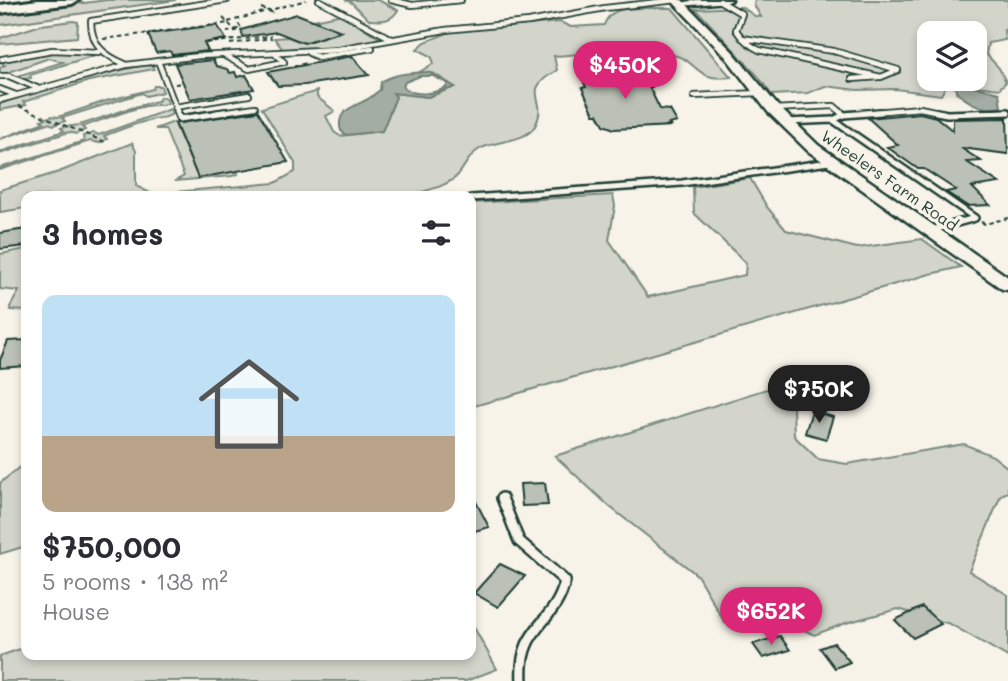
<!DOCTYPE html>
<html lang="en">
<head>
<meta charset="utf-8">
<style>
	body { margin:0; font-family:Mali,sans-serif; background:#f2f2f3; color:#2b2b33; height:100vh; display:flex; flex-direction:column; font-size:26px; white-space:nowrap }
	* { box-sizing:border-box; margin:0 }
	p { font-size:23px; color:#7c7c81 }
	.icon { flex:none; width:38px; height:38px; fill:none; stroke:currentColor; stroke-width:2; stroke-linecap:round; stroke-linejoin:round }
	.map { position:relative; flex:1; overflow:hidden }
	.sheet { position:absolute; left:21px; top:191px; width:455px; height:469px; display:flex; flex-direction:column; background:#fff; border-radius:14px; box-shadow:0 4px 10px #0003 }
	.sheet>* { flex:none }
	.buttons { position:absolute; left:917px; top:21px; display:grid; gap:14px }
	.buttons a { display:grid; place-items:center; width:70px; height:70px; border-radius:14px; background:#fff; box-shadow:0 4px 10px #0003; font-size:35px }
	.price { position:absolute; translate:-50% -60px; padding:0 16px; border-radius:24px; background:#db2777; color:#fff; font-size:23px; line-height:46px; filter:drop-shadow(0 2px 4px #0008) }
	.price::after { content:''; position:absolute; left:50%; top:42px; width:21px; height:16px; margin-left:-10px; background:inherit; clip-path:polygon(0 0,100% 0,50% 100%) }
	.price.active { background:#222; color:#fff }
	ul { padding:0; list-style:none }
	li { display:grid; align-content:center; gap:14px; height:371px; padding:0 21px }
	li span { display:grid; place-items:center; height:217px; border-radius:14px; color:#555 }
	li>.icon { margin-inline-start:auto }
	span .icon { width:126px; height:126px; fill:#fffc; stroke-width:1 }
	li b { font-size:30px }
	h2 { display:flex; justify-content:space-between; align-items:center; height:84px; padding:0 21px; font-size:30px }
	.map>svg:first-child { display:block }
	.green { fill:#d3d5ca; stroke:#79897f; stroke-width:2 }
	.water { fill:#a4ada3; stroke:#6f8077; stroke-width:2; fill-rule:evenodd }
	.building { fill:#bbc1b6; stroke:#1f3d34; stroke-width:2 }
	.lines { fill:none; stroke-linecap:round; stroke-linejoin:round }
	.lane-far2-casing { stroke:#1f3d34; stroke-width:8 }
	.lane-far1-casing { stroke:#1f3d34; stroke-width:10 }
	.lane-casing { stroke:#1f3d34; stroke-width:14 }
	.street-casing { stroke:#1f3d34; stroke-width:5 }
	.secondary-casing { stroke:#1f3d34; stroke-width:5 }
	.highway-casing { stroke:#1f3d34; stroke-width:6 }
	.path { stroke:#1f3d34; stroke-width:2; stroke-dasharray:4.5 3.5; stroke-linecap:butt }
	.lane-far2 { stroke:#f7f3e8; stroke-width:4.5 }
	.lane-far1 { stroke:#f7f3e8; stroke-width:5 }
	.lane { stroke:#f7f3e8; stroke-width:9 }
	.street { fill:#f7f3e8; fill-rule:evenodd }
	.secondary { fill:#f7f3e8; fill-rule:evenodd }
	.highway { fill:#f7f3e8; fill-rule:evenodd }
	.labels { text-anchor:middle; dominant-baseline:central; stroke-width:7; stroke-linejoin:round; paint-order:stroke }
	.far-street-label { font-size:16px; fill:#1f3d34; stroke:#f7f3e8 }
</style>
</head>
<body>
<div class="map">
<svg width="1008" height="681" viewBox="0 0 1008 681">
	<rect width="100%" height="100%" fill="#f7f3e8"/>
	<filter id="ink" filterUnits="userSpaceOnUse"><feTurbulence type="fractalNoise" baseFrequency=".0143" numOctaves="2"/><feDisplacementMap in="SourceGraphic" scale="14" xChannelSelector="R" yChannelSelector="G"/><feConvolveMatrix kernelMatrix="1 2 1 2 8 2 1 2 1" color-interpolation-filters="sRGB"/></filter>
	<g filter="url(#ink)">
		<g class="green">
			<polygon points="107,0 176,0 0,25 0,14"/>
			<path d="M345 0H378L398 10C391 22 382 21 369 20L351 2Z"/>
			<polygon points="755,0 1008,0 1008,29 1004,30 1005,40 988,43 986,54 999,68 1006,82 999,89 970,85 965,79 975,79 975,33 929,33 929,79 958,79 948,82 941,95 896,89 857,90 825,86 808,93 772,95 757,75 696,9 742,7 755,16 761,17 754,5"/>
			<path d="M641 8H672L731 77C693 82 699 60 673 55 666 53 658 56 651 55 620 49 586 54 554 56L557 70C518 93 549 97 536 124 527 144 494 139 478 150 469 156 465 166 458 175 447 187 424 191 409 196H26V208L0 212V190L59 172 132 143 136 151V186L152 194 275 183 295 172V163L262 108 317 91V97L335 111 326 116 334 132 340 136 382 131 396 97 393 93 428 97 455 87 433 73H418L434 63 431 56 417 49 425 42 450 32 560 22 571 27 604 25C610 8 625 9 641 8Z"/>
			<polygon points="343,14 382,40 349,46 284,51 274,38 288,37 304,43 340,32 313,20"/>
			<polygon points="73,21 78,22 77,37 0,44 0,38 41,25"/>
			<polygon points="53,51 96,55 30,75 31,78 25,79 17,76 63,62 49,58 0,75 0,67 5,65 0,62"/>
			<polygon points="144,65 153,66 154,69 89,81 23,102 26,105 0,110 0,104 50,87"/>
			<polygon points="154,86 161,86 163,92 146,96 142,93 62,118 65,121 54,125 48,123 0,139 44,122 41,120 52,116 58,117 106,101 153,89"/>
			<path d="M160 97 166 98 168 103C163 106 152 104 142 107 122 112 102 120 82 127L85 130 76 134 69 132 0 154V152L64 131 61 128C69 125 75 127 83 124 108 116 132 106 158 101Z"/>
			<path d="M170 109 172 114C164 120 159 117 150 120 134 124 119 130 104 136L107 139 99 143 90 141 0 170V168L84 141 83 136 94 133 99 135Z"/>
			<polygon points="174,122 198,178 237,171 238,174 232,176 175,181 184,176 165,129 155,129"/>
			<polygon points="750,178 767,207 786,230 857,248 922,239 961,267 930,274 471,407 471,203 613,195 615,206 609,240 648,297 745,275 746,263 694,213 693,187"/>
			<polygon points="26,249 26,311 11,310 10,307 19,291 0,289 0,254"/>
			<polygon points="795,380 808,388 811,398 793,408 794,436 818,459 847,464 964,444 993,456 1008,468 1008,492 1001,495 969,571 1008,595 1008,657 950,624 898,609 846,623 814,635 768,612 725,623 697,575 610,507 555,456"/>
			<polygon points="26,462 26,546 0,554 0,483"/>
			<polygon points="471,622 497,669 466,681 0,681 0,656 26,647 26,654 471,654"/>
		</g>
		<g class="water">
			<path d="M428 72 455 87 428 97 393 93 396 97 382 131 346 135 341 131C335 111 353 107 366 100 371 98 375 93 380 90L381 82C395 73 411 73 428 72ZM420 76H433L447 83V87C434 94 415 97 403 87L405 82Z"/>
			<path d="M958 79H965L973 86 999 93 1001 107C985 112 969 103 956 92L955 83Z"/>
		</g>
		<g class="building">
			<polygon points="297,14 341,31 304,43 277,32 243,37 241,30"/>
			<polygon points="217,25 226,39 204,43 208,51 172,55 170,51 156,53 148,34"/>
			<polygon points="352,56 369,75 305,85 278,86 268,72"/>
			<polygon points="213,60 216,66 227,69 230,73 235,72 237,77 246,75 254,89 190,99 175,64"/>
			<polygon points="639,72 647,75 652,87 649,87 660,109 670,110 677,122 669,124 671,126 614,129 604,125 598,114 594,114 582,88 586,87 582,78 588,74"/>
			<polygon points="258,111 288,162 198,178 175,123"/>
			<polygon points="920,113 936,117 953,131 953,119 1007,118 1008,154 961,148 981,161 967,162 999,183 972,187 990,205 967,206 946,192 956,190 924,169 918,169 887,147 898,145 868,118"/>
			<polygon points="26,229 26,246 0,249 0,233"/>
			<polygon points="26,340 26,366 0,368 0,360 8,341"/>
			<polygon points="812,411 833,417 826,439 805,433"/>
			<polygon points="545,483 548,505 522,506 520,484"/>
			<polygon points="471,492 489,527 471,532"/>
			<polygon points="500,564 525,576 498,607 474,593"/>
			<polygon points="922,607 941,624 913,638 895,620"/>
			<polygon points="780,636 790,650 763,658 753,644"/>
			<polygon points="834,643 850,662 835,668 820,648"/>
		</g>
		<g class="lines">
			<defs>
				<g id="lane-far2">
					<polyline points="319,0 392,39"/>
					<polyline points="391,0 412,5 461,0"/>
					<path d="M720 1 742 14 736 30C742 39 749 45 759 50L881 77 898 70 834 51 742 38"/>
					<polyline points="309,53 318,57 372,48"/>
					<polyline points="225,56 249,69 284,62 276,54"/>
					<polyline points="2,59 52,50 99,52"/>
					<polyline points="158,61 178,113"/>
					<path d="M125 64C104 55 91 45 91 21L227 0"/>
					<polyline points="0,76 9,76 37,88"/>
					<polyline points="852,79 879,77"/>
					<polyline points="0,89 16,95"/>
					<polyline points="694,96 759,93"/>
					<polyline points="0,100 126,65 199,56 338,49 445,30 529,22 605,8 677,0"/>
					<polyline points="175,107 249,95"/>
					<polyline points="773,109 834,106 842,113"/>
					<polyline points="215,113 255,107"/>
					<polyline points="862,113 920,108 944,113"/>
					<polyline points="966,113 1008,112"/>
				</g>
				<g id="lane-far1">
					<polyline points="177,112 180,119 226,112"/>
					<polyline points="840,112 844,115"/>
					<polyline points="936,112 947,114 1008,112"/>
					<polyline points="833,120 844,115 881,112"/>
					<polyline points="786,122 833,120 975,218 932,230"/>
					<polyline points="471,198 682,183 829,162"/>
				</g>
				<path id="lane" d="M502 498 519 541 565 581C555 626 518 625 522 681"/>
				<polygon id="street" points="696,0 732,0 728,2 680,6 676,4"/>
				<polygon id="secondary" points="671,0 682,0 733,52 778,106 818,145 1008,277 1008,290 1002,289 808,151 768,112 725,56"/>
				<polygon id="highway" points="38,0 79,0 72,4 0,13 0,5"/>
			</defs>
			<use href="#lane-far2" class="lane-far2-casing"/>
			<use href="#lane-far1" class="lane-far1-casing"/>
			<use href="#lane" class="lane-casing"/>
			<use href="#street" class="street-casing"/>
			<use href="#secondary" class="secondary-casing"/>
			<use href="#highway" class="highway-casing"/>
			<g class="path">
				<polyline points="261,8 276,14"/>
				<polyline points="223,18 236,31 227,32"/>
				<polyline points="228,22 306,0"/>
				<polyline points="234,30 241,28 236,19"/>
				<polyline points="103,39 229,23"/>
				<polyline points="206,43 271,36"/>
				<polyline points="230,44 272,38"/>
				<polyline points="293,66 307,63"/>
				<polyline points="175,84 184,83"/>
				<polyline points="19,106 107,143"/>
				<polyline points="981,222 985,224 1008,218"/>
			</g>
			<use href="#lane-far2" class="lane-far2"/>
			<use href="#lane-far1" class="lane-far1"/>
			<use href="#lane" class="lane"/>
			<use href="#street" class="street"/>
			<use href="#secondary" class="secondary"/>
			<use href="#highway" class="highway"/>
		</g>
	</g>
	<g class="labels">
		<g class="far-street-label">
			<text transform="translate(890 180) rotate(35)">Wheelers Farm Road</text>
		</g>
	</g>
</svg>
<div class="buttons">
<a><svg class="icon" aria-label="layers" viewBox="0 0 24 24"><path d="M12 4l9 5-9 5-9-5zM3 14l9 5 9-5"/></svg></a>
</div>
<b class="price" style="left:625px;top:101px">$450K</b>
<b class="price active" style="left:819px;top:425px">$750K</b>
<b class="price" style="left:771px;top:647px">$652K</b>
<section class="sheet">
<h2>3 homes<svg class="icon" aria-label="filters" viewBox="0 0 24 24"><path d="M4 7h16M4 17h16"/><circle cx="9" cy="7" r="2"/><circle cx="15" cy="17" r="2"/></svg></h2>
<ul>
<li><span style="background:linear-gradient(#bfe0f5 65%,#b9a48a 0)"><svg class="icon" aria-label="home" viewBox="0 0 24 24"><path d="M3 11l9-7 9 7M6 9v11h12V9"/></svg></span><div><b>$750,000</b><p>5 rooms · 138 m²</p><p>House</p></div></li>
</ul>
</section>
</div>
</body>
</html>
